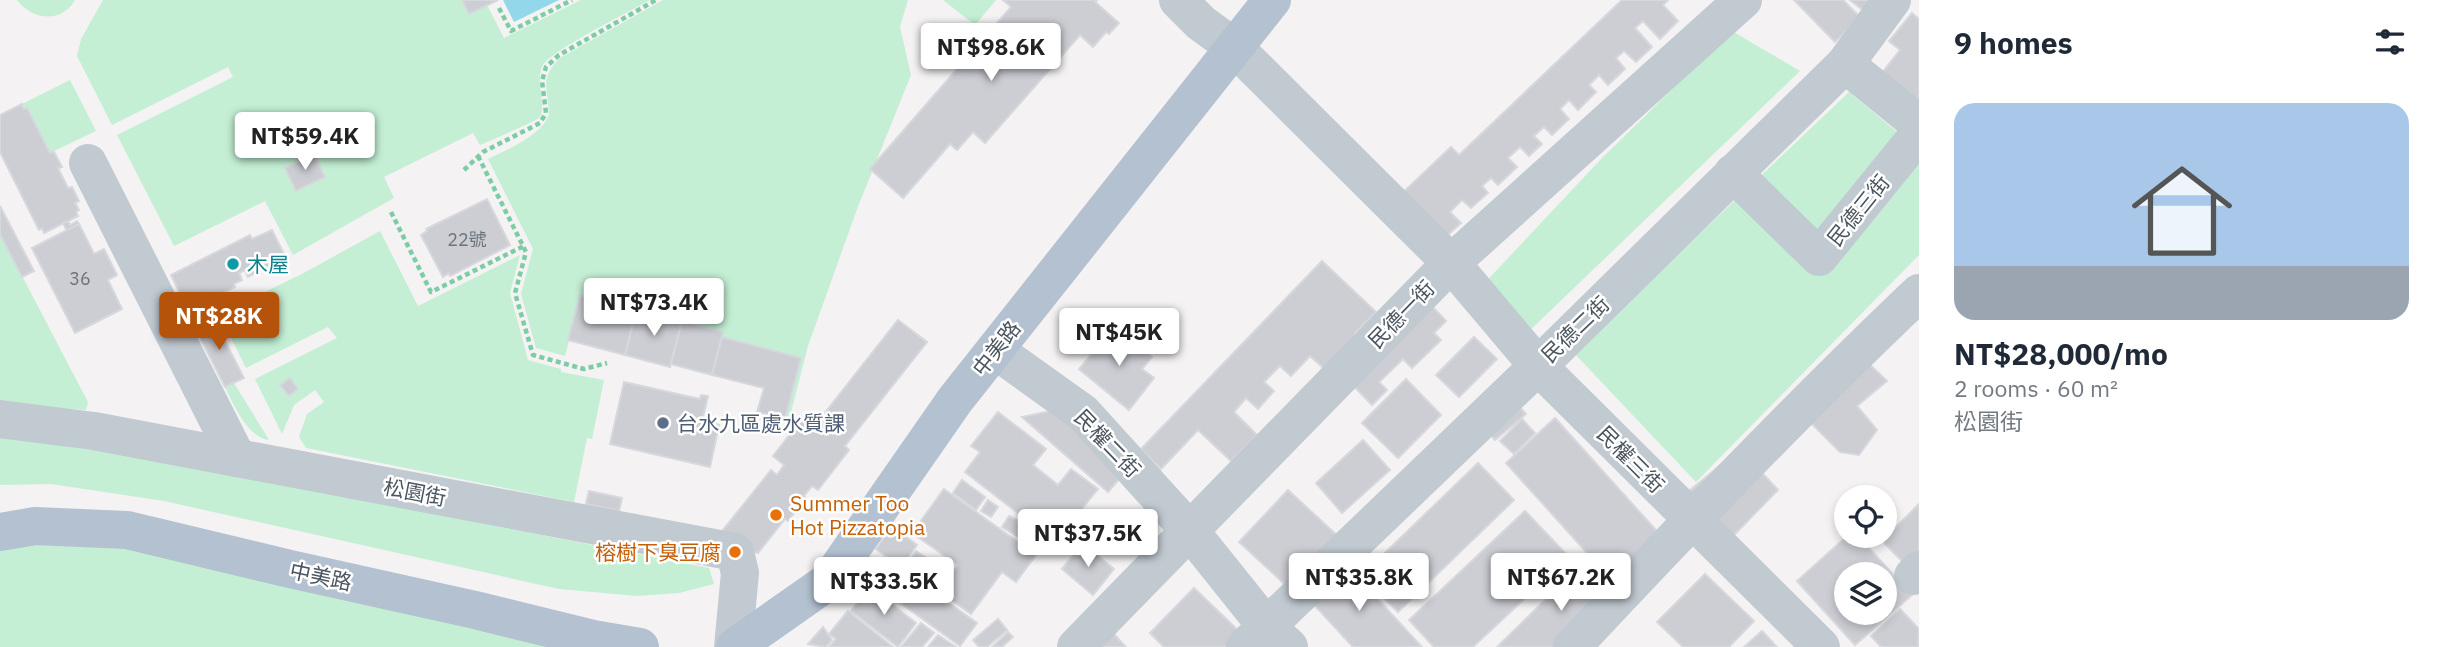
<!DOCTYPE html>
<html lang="en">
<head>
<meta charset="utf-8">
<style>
	body { margin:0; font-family:"IBM Plex Sans","Noto Sans TC",sans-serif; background:#f2f2f3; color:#1f2937; height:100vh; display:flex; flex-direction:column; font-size:26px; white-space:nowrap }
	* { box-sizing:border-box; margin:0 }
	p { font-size:23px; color:#747a83 }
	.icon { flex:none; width:38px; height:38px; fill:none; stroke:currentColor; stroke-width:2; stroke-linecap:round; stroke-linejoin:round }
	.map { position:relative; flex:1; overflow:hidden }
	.drawer { display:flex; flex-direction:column; background:#fff; width:525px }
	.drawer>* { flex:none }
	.tools { position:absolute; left:1834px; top:485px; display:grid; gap:14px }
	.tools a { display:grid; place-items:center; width:63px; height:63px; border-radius:50%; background:#fff; box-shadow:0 4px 10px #0003; font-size:35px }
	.price { position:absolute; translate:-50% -60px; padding:0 16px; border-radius:7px; background:#fff; color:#222; font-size:23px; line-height:46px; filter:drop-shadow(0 2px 4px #0008) }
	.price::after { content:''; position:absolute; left:50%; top:42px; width:21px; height:16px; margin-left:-10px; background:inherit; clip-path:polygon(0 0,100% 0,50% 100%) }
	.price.on { background:#b45309; color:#fff }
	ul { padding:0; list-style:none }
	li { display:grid; align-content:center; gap:14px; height:371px; padding:0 35px }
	li span { display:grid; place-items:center; height:217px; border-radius:21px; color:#555 }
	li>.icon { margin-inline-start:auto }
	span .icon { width:126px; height:126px; fill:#fffc; stroke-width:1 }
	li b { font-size:30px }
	h2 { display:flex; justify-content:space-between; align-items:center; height:84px; padding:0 35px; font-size:30px }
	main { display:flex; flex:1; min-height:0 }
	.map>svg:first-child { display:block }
	.green { fill:#c4efd5; fill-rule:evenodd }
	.water { fill:#92d7ea }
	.building { fill:#cdced4; stroke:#d7d8dd; stroke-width:2; fill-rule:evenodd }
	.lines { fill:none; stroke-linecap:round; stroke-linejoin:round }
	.path { stroke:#7ccda6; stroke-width:4.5; stroke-dasharray:5 3.5; stroke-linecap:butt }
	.minor { stroke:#c1c9d1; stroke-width:38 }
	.major { stroke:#b3c1d0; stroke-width:38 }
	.culture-dot { fill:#0f9aa8; stroke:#fff; stroke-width:2.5 }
	.service-dot { fill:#5c6f8a; stroke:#fff; stroke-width:2.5 }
	.food-dot { fill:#e8710a; stroke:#fff; stroke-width:2.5 }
	.labels { text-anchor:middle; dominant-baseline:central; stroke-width:5; stroke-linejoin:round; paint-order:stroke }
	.number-label { font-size:18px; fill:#6b737d }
	.street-label { font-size:21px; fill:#4a5560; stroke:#fff }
	.culture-label { font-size:21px; fill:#0d838f; stroke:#fff; text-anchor:start }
	.service-label { font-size:21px; fill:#4e5e75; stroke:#fff; text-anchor:start }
	.food-label { font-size:21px; fill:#c56008; stroke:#fff; text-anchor:start }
</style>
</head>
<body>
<main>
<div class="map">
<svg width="1919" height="647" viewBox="0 0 1919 647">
	<rect width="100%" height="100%" fill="#f4f2f2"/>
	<g class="green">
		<path d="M17 0H75C61 24 32 20 17 0Z"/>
		<path d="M103 0H462L469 14 487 5 504 38 581 0H650C629 12 554 49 543 65 534 81 548 108 539 118 536 121 489 141 480 145L473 133 384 177 394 198 293 255 265 201 174 246 117 135 233 77 228 67 112 125 77 56 81 39ZM313 154 296 191 285 169Z"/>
		<path d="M663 0H908L900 27 911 75 857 209 808 346 789 420 785 419 801 358 722 337 723 332 581 295 565 356 536 348 521 294 533 249 488 159C505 151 544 134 549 114 549 113 548 104 548 103 545 81 544 74 560 58Z"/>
		<polygon points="943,0 996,0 975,25"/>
		<polygon points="1732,31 1800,71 1523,337 1479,289 1603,157"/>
		<polygon points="70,80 96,131 50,153 27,108 24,109 22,104"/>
		<polygon points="1849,92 1919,150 1919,255 1696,482 1574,353"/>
		<polygon points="380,231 418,306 520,255 510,293 528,360 561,369 561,372 604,380 592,439 587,438 574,502 306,448 299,437 307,414 324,402 315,390 294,405 282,434 255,379 337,338 328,327 246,368 219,314 302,274"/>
		<polygon points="0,234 88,402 86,410 0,405"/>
		<path d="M234 383 269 440C247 437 234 405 225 387Z"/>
		<polygon points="0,435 144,454 278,483 709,568 714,584 679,593 637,596 559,589 164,501 51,484 0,485"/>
		<polygon points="35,526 640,647 0,647 0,532"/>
	</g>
	<polygon class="water" points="503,0 559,0 514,22"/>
	<g class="building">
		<polygon points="462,0 498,0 469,14"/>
		<polygon points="1003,0 1097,0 1095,2 1119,23 1109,34 1106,32 1093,47 1080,35 985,143 973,132 957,150 950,144 903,198 870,169 1011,7"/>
		<polygon points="1622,0 1668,0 1663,5 1678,21 1660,39 1643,21 1635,28 1652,47 1636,62 1624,51 1616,58 1625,69 1608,85 1599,75 1589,85 1596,92 1578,110 1569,100 1560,109 1569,119 1552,135 1544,127 1534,136 1542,144 1529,156 1520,147 1508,158 1517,167 1498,185 1491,178 1482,186 1488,193 1471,208 1462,200 1450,212 1461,223 1439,243 1397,198 1451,147 1459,155"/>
		<polygon points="1794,0 1843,0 1860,17 1835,42"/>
		<polygon points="1850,0 1879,0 1868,14"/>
		<polygon points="1912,13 1919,19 1919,105 1881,74 1900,50 1889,41"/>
		<polygon points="22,104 24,109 27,108 50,153 54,152 62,167 58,168 68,188 72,187 79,201 75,203 79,210 76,212 78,216 44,233 42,228 39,230 0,152 0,115"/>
		<polygon points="314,154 325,177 296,191 285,168"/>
		<polygon points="487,199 510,245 450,276 449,273 443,277 421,235 427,231 426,229"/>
		<polygon points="0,206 34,271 22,277 0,234"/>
		<polygon points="68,221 70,225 77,221 79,224 67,231 63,223"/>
		<polygon points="79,224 94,254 104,249 117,275 108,280 122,309 75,333 32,248"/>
		<polygon points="272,230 286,258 248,277 245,270 239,273 242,280 234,284 235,287 211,299 207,293 185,304 171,275 250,235 252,239"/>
		<polygon points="1322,261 1376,312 1355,333 1361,339 1329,373 1310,356 1291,376 1280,366 1264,382 1274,391 1258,409 1246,398 1234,412 1257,435 1231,461 1198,430 1161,469 1141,449"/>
		<polygon points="580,295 637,309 625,355 568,340"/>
		<polygon points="1426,300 1446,321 1434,333 1441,340 1412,368 1403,359 1379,382 1387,390 1372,405 1345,377"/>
		<polygon points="637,309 682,321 670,367 625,355"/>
		<polygon points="212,316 244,378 225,387 194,326"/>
		<polygon points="898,320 927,342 845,446 849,450 818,490 812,486 804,496 806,498 788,521 785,519 758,553 715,540 771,470 777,475 784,465 773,456 805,415 816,424"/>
		<polygon points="682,321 723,332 712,375 671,364"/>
		<polygon points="1114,327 1152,357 1142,369 1154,378 1129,410 1079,369"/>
		<polygon points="722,337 801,358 785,419 757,412 764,388 712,375"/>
		<polygon points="1474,337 1497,359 1459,397 1436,375"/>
		<polygon points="1845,341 1887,381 1857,406 1877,430 1859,455 1840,452 1790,402"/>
		<polygon points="290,378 298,389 289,396 280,385"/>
		<polygon points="1406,379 1441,415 1398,458 1362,423"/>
		<polygon points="624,382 700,399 701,395 708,396 702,421 719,425 710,467 610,444"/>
		<polygon points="1511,397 1526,414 1495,440 1480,423"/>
		<polygon points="1055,410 1125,472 1108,492 1022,417"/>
		<polygon points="998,412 1046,449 1033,465 1058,485 1071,469 1098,489 1055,542 965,472 980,452 971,446"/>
		<polygon points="1555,418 1664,539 1615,584 1506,463"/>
		<polygon points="1522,419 1535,433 1514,454 1500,441"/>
		<polygon points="1363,440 1390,470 1342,513 1316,483"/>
		<polygon points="1740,449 1778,490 1729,540 1684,495"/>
		<polygon points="1478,463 1514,500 1398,612 1362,575"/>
		<polygon points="962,480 985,497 976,510 953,493"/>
		<polygon points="944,489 1036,555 1016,582 1002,572 971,614 939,591 958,565 912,533"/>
		<polygon points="1288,490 1340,538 1291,590 1239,542"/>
		<polygon points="589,491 622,498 619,511 586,504"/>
		<polygon points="988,500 998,507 991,517 981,511"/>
		<polygon points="1919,504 1919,562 1911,570 1882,541"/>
		<polygon points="1525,511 1569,557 1473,647 1434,647 1409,620"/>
		<polygon points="1009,516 1026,525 1020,538 1002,527"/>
		<polygon points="892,526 917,545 901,567 876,549"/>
		<polygon points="1030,527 1047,541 1038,553 1021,540"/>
		<path d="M1847 536H1858L1912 595 1855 645 1797 581ZM1846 574H1885V612H1846Z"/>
		<polygon points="1083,544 1114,569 1093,595 1062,569"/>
		<polygon points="916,551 937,565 924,582 904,568"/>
		<polygon points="893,563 977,623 960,646 877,586"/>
		<polygon points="943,563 951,569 934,589 927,583"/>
		<polygon points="1345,564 1422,647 1353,647 1308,598"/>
		<polygon points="1582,564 1613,596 1562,647 1497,647"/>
		<polygon points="1705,574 1754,621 1729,647 1683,647 1657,622"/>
		<polygon points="869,587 916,623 898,647 851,611"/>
		<polygon points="1194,588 1243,635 1232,647 1164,647 1150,633"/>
		<polygon points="1900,609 1919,629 1918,647 1881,647 1871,636"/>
		<polygon points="848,611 893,647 829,647 836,639 829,634"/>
		<polygon points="998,619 1007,630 987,647 979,647 973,640"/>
		<polygon points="921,623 934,633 922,647 901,647"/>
		<polygon points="823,627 832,640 826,647 808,644"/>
		<polygon points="1762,631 1777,647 1744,647"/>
		<polygon points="1008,632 1013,637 1002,647 992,647"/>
		<polygon points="1112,632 1126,647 1100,647"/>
		<polygon points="938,635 956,647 928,647"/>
	</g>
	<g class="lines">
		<g class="path">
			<polyline points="499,8 511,31 572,0"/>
			<polyline points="478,156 526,252 515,293 533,355 584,369 607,363"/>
			<polyline points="464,170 483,152 540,123 546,113 542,81 546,67 559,55 656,0"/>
			<polyline points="391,212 431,292 524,246"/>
		</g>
		<g class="minor">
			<polyline points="1178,0 1201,23 1234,47 1451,263 1538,366 1821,647"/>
			<polyline points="1845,64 1919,124"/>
			<polyline points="88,163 237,458"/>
			<polyline points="1733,173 1819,257 1919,134"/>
			<polyline points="995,350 1083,413 1190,531 1266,626 1289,647"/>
			<polyline points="0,419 94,431 735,552 740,573 733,647"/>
			<polyline points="1913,576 1919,570"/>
			<polyline points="1076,647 1451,263 1743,0"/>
			<polyline points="1245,647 1538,366 1845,64 1892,0"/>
			<path d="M1572 647C1685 526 1799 407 1919 293"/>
		</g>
		<g class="major">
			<polyline points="0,532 35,526 127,530 290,569 475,610 593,639 640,647"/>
			<polyline points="735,647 829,581 955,400 1272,0"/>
		</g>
	</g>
	<circle class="culture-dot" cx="233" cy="264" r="7"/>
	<circle class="service-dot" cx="663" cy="423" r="7"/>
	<g class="food-dot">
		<circle cx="776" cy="515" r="7"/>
		<circle cx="735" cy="552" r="7"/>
	</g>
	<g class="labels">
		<g class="number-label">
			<text x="467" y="239">22號</text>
			<text x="80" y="278">36</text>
		</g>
		<g class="street-label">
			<text transform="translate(1858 210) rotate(-51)">民德三街</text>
			<text transform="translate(1401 314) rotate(-46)">民德一街</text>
			<text transform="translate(1575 329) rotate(-44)">民德二街</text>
			<text transform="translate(996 348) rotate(-52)">中美路</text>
			<text transform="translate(1108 443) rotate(46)">民權二街</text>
			<text transform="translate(1631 459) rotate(45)">民權三街</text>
			<text transform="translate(415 492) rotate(11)">松園街</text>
			<text transform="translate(321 576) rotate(12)">中美路</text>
		</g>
		<g class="culture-label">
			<text x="247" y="264">木屋</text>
		</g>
		<g class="service-label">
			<text x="677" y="423">台水九區處水質課</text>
		</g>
		<g class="food-label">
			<text x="790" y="503">Summer Too<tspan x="790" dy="24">Hot Pizzatopia</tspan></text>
			<text x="721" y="552" text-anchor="end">榕樹下臭豆腐</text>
		</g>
	</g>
</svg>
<div class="tools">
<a><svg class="icon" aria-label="locate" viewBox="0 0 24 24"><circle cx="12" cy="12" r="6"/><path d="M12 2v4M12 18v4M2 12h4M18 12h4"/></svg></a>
<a><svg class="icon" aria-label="layers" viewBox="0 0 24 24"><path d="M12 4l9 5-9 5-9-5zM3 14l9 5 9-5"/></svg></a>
</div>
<b class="price" style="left:991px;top:83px">NT$98.6K</b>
<b class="price" style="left:305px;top:172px">NT$59.4K</b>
<b class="price" style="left:654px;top:338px">NT$73.4K</b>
<b class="price on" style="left:219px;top:352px">NT$28K</b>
<b class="price" style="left:1119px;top:368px">NT$45K</b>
<b class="price" style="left:1088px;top:569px">NT$37.5K</b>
<b class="price" style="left:1359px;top:613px">NT$35.8K</b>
<b class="price" style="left:1561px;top:613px">NT$67.2K</b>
<b class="price" style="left:884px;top:617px">NT$33.5K</b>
</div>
<section class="drawer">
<h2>9 homes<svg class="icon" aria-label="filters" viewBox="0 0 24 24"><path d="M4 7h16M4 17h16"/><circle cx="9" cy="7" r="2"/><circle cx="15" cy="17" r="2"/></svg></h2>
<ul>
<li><span style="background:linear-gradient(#a9c7e8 75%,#9aa5b1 0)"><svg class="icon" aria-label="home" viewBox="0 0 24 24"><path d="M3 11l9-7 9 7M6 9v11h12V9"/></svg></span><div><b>NT$28,000/mo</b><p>2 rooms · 60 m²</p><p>松園街</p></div></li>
</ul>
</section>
</main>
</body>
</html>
